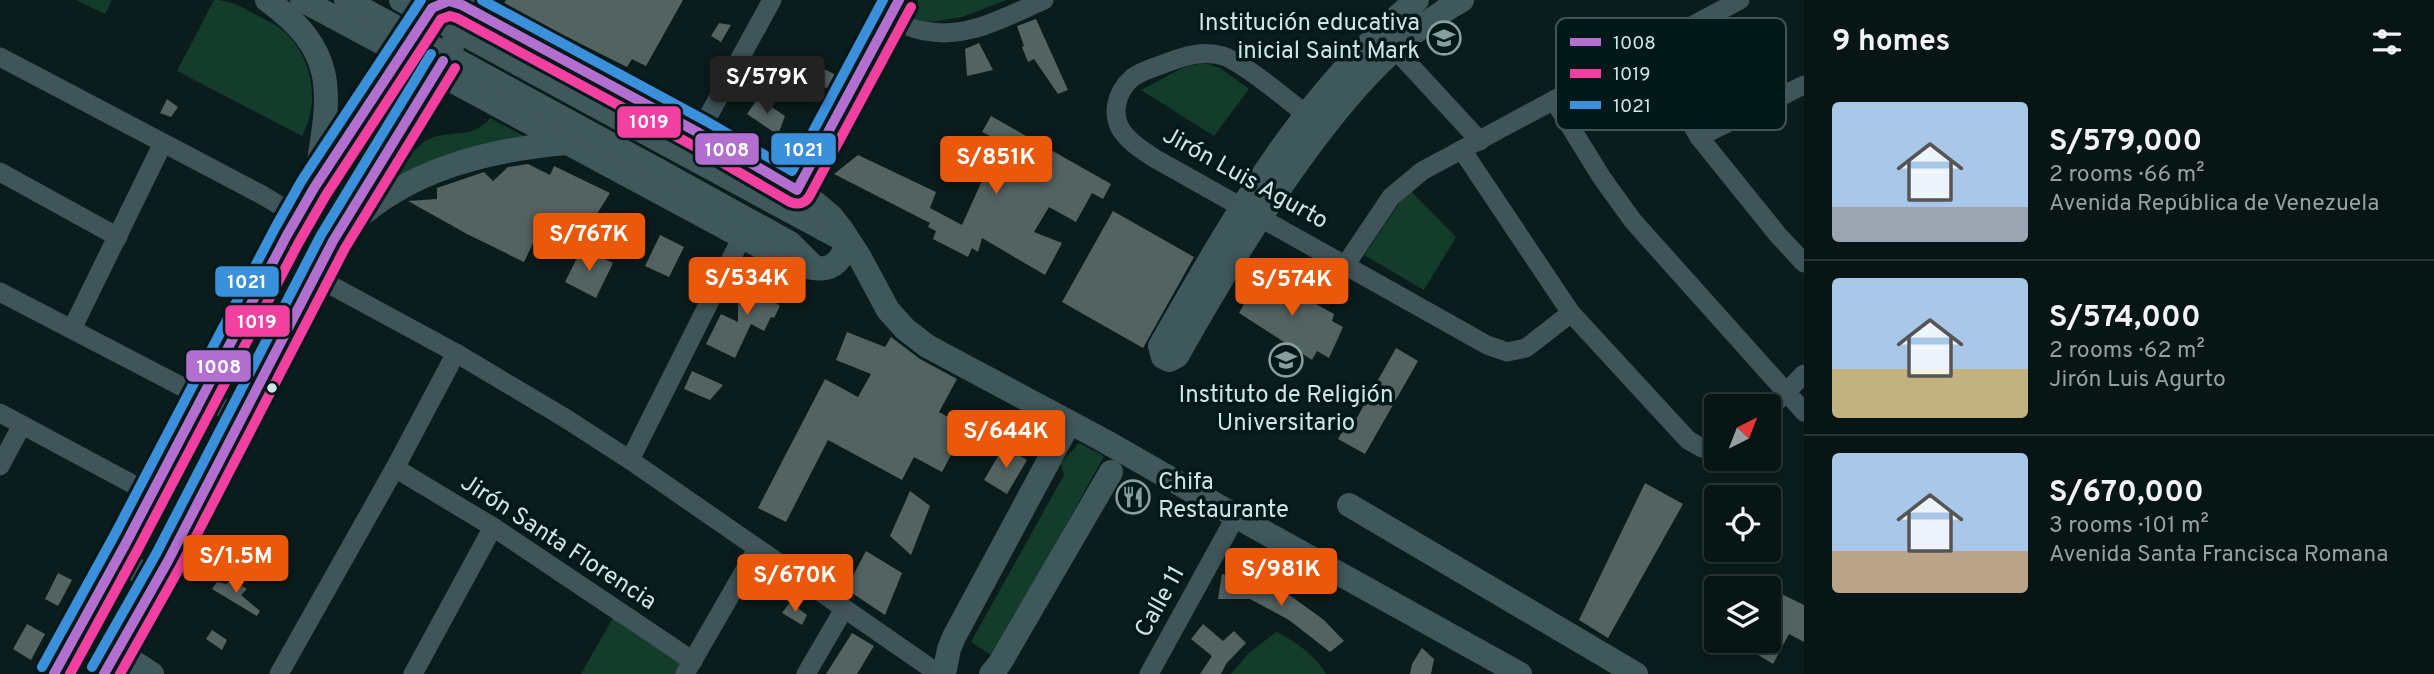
<!DOCTYPE html>
<html lang="en">
<head>
<meta charset="utf-8">
<style>
	body { margin:0; font-family:Overpass,sans-serif; background:#162222; color:#f1f3f6; height:100vh; display:flex; flex-direction:column; font-size:26px; white-space:nowrap }
	* { box-sizing:border-box; margin:0 }
	p { font-size:23px; color:#989fa0 }
	.icon { flex:none; width:38px; height:38px; fill:none; stroke:currentColor; stroke-width:2; stroke-linecap:round; stroke-linejoin:round }
	.map { position:relative; flex:1; overflow:hidden }
	.details { display:flex; flex-direction:column; background:#081515; width:630px }
	.details>* { flex:none }
	.needle { width:46px; rotate:42deg }
	.tools { position:absolute; left:1704px; top:394px; display:grid; gap:14px }
	.tools a { display:grid; place-items:center; width:77px; height:77px; border-radius:7px; background:#081515; box-shadow:0 4px 10px #0003,0 0 0 2px #293434; font-size:35px }
	.price { position:absolute; translate:-50% -60px; padding:0 16px; border-radius:7px; background:#ea580c; color:#fff; font-size:23px; line-height:46px; filter:drop-shadow(0 2px 4px #0008) }
	.price::after { content:''; position:absolute; left:50%; top:42px; width:21px; height:16px; margin-left:-10px; background:inherit; clip-path:polygon(0 0,100% 0,50% 100%) }
	.price.current { background:#222; color:#fff }
	ul { padding:0; list-style:none }
	li { display:flex; align-items:center; gap:21px; height:175px; padding:0 28px }
	li+li { border-top:2px solid #293434 }
	li span { display:grid; place-items:center; flex:none; width:196px; height:140px; border-radius:7px; color:#555 }
	li>.icon { margin-inline-start:auto }
	span .icon { width:84px; height:84px; fill:#fffc; stroke-width:1 }
	li b { font-size:30px }
	h2 { display:flex; justify-content:space-between; align-items:center; height:84px; padding:0 28px; font-size:30px }
	main { display:flex; flex:1; min-height:0 }
	.map>svg:first-child { display:block }
	.green { fill:#143c2b }
	.building { fill:#536361 }
	.lines { fill:none; stroke-linecap:round; stroke-linejoin:round }
	.minor { stroke:#405559; stroke-width:19 }
	.major { stroke:#3f585c; stroke-width:24 }
	.major-bridge { stroke:#3f585c; stroke-width:24 }
	.bus-1-casing { stroke:#031819; stroke-width:16 }
	.bus-2-casing { stroke:#031819; stroke-width:16 }
	.bus-3-casing { stroke:#031819; stroke-width:16 }
	.bus-1 { stroke:#b36fd0; stroke-width:10 }
	.bus-2 { stroke:#f240a1; stroke-width:10 }
	.bus-3 { stroke:#3a90db; stroke-width:10 }
	.bus-dot { fill:#cee5e5; stroke:#031819; stroke-width:2.5 }
	.labels { text-anchor:middle; dominant-baseline:central; stroke-width:7; stroke-linejoin:round; paint-order:stroke }
	.poi-label { font-size:24px; fill:#cee5e5; stroke:#031819; text-anchor:end }
	.street-label { font-size:24px; fill:#cee5e5; stroke:#031819 }
	.key { fill:#031819; stroke:#405656; stroke-width:2 }
	.key-label { font-size:19px; fill:#cee5e5 }
	.line-badge { stroke:#031819; stroke-width:2.5 }
	.badge-label { font-size:19px; text-anchor:middle; font-weight:bold; fill:#fff }
</style>
</head>
<body>
<main>
<div class="map">
<svg width="1804" height="674" viewBox="0 0 1804 674">
	<rect width="100%" height="100%" fill="#0a1c1c"/>
	<g class="green">
		<polygon points="76,0 112,0 105,14"/>
		<path d="M214 0C230 0 241 7 255 14 266 20 278 25 287 34 313 60 320 104 302 136L177 71Z"/>
		<polygon points="918,0 1007,0 962,17 931,22 908,17"/>
		<polygon points="1204,63 1220,68 1249,89 1214,136 1141,90 1184,67"/>
		<path d="M490 118 526 137 399 175C404 164 416 146 427 140 449 129 473 140 490 118Z"/>
		<polygon points="1409,189 1456,237 1424,290 1364,255"/>
		<polygon points="1079,443 1104,456 997,651 991,655 971,642 1064,475 1061,463"/>
		<polygon points="617,611 682,656 678,674 581,674"/>
		<path d="M1276 632C1294 640 1316 656 1326 674H1231L1249 653Z"/>
	</g>
	<g class="building">
		<polygon points="506,0 683,0 646,66 632,59 627,67 567,37 564,41 554,37 501,8"/>
		<polygon points="1036,19 1068,90 1058,94 1034,59 1028,62 1022,47 1024,46 1017,26"/>
		<polygon points="719,23 731,25 721,42 711,36"/>
		<polygon points="979,43 993,70 967,76 965,49"/>
		<polygon points="824,69 836,75 828,89 816,83"/>
		<polygon points="758,98 785,116 778,135 747,114"/>
		<polygon points="167,99 178,107 171,117 160,113"/>
		<polygon points="991,116 1111,184 1103,199 1092,193 1076,222 1049,207 1034,232 1062,243 1045,275 982,238 978,252 972,248 968,257 933,239 936,231 928,227 930,223 834,174 858,155 936,192 930,208 962,225 986,172 974,165 990,136 982,132"/>
		<polygon points="528,164 550,175 554,166 610,193 584,235 547,215 524,262 467,234 408,201 437,199 437,188 484,172 493,181 508,167"/>
		<polygon points="1113,211 1194,257 1143,348 1062,302"/>
		<polygon points="660,235 684,247 669,277 645,266"/>
		<polygon points="582,248 613,263 596,298 565,282"/>
		<polygon points="1261,273 1334,314 1332,321 1343,327 1329,358 1317,351 1312,360 1239,313"/>
		<polygon points="761,276 784,288 776,303 780,306 774,318 771,317 764,331 751,324 735,358 706,344 721,314 738,322 738,292 752,292"/>
		<polygon points="847,332 885,347 891,337 920,359 957,379 939,412 966,427 942,472 914,457 902,480 828,440 786,522 758,508 825,379 858,397 871,374 836,360"/>
		<polygon points="1396,348 1418,361 1365,454 1338,439 1348,421 1354,423"/>
		<polygon points="692,371 723,385 710,400 684,389"/>
		<polygon points="1004,446 1027,460 1007,494 984,480"/>
		<polygon points="1645,483 1683,504 1608,638 1579,620"/>
		<polygon points="1135,485 1144,491 1131,510 1122,504"/>
		<polygon points="910,491 930,506 911,555 890,536"/>
		<polygon points="866,551 902,573 885,615 846,589"/>
		<polygon points="58,573 72,580 58,606 45,599"/>
		<polygon points="1222,574 1257,580 1288,594 1324,620 1344,641 1330,652 1289,620 1250,599 1218,599"/>
		<polygon points="233,580 247,589 241,595 260,611 257,616 212,589 217,582 226,584"/>
		<polygon points="1769,588 1804,605 1804,642 1789,634 1773,664 1734,640 1769,640"/>
		<polygon points="790,602 807,615 802,625 782,613"/>
		<polygon points="27,624 45,634 31,660 13,649"/>
		<polygon points="1203,624 1223,641 1234,631 1246,643 1226,664 1221,674 1200,674 1212,656 1191,639"/>
		<polygon points="212,630 227,640 222,650 206,639"/>
		<polygon points="852,633 874,646 857,674 826,674"/>
		<polygon points="1422,648 1434,659 1431,674 1410,674 1412,664"/>
	</g>
	<g class="lines">
		<g class="minor">
			<path d="M888 19C900 23 912 29 925 31 967 40 1007 16 1044 0"/>
			<polyline points="1394,48 1480,141"/>
			<polyline points="1648,50 1699,137 1778,235 1804,263"/>
			<polyline points="0,57 264,196 298,217"/>
			<polyline points="1555,102 1602,178 1633,221 1804,412"/>
			<path d="M1306 114C1287 100 1243 62 1223 56 1203 50 1184 56 1166 63 1155 67 1141 71 1132 78 1115 93 1110 118 1125 135 1133 145 1144 151 1154 158L1487 345 1507 352 1526 348 1571 313"/>
			<polyline points="699,133 772,0"/>
			<polyline points="1699,137 1804,85"/>
			<polyline points="1462,150 1571,313 1688,440 1702,448 1717,449"/>
			<polyline points="0,172 118,237"/>
			<polyline points="797,190 899,0"/>
			<polyline points="1346,264 1391,197 1422,171 1740,0"/>
			<polyline points="314,276 456,353 565,418 630,460 939,674"/>
			<polyline points="0,292 242,418"/>
			<polyline points="72,329 163,143"/>
			<polyline points="1769,409 1804,374"/>
			<polyline points="0,413 151,494"/>
			<polyline points="630,460 742,237"/>
			<polyline points="0,466 22,425"/>
			<polyline points="395,468 493,527 693,661"/>
			<polyline points="279,674 395,468 456,353"/>
			<polyline points="413,674 493,527"/>
			<polyline points="685,674 757,549"/>
			<polyline points="806,674 844,609"/>
			<polyline points="1149,674 1236,516"/>
		</g>
		<g class="major">
			<path d="M267 0C342 54 329 97 316 179"/>
			<path d="M302 0 789 262C818 270 837 277 848 241"/>
			<path d="M1417 0C1303 92 1232 221 1160 346L1163 357 1169 360 1177 356C1213 292 1250 230 1293 169 1340 103 1390 41 1462 0"/>
			<polyline points="668,145 844,240"/>
			<polyline points="656,169 790,243 815,268"/>
			<path d="M351 224C410 169 488 150 566 143"/>
			<polyline points="1349,505 1636,674"/>
			<path d="M126 543C123 559 135 578 153 571 159 569 164 564 168 561"/>
			<polyline points="117,651 152,674"/>
			<path d="M54 674 126 543 287 235 314 188 427 13C441 0 456 1 472 10L699 133 813 201 832 217 842 230 859 256 888 310 905 329 927 346 1103 440 1255 527 1520 674"/>
			<polyline points="104,674 168,561 333,241 457,37"/>
			<polyline points="944,674 949,649 954,637 1069,423"/>
			<polyline points="991,674 1000,663 1111,472"/>
		</g>
		<g class="major-bridge">
			<polyline points="346,0 656,169"/>
			<polyline points="401,0 668,145"/>
		</g>
		<defs>
			<g id="bus-1">
				<polyline points="54,674 126,543 287,235 314,188 432,8 449,1 462,5 699,133 797,190 899,0"/>
				<polyline points="104,674 168,561 333,241 443,61"/>
			</g>
			<g id="bus-2">
				<path d="M70 674 138 549 299 242 326 195 441 19 450 16 457 18 692 145 790 202C798 205 804 204 809 197L911 7"/>
				<polyline points="120,674 180,567 345,248 455,68"/>
			</g>
			<g id="bus-3">
				<polyline points="482,0 706,121 792,171 883,0"/>
				<polyline points="42,667 114,536 275,228 302,180 421,0"/>
				<polyline points="92,667 156,554 321,235 431,54"/>
			</g>
		</defs>
		<use href="#bus-1" class="bus-1-casing"/>
		<use href="#bus-2" class="bus-2-casing"/>
		<use href="#bus-3" class="bus-3-casing"/>
		<use href="#bus-1" class="bus-1"/>
		<use href="#bus-2" class="bus-2"/>
		<use href="#bus-3" class="bus-3"/>
	</g>
	<defs>
		<symbol id="school-ring" viewBox="-11 -11 22 22"><circle r="9.5" fill="#031819" stroke="#899f9f" stroke-width="1.5"/><path d="M0-5L7-2L0 1L-7-2ZM-4 1L0 2.5L4 1V4Q0 6-4 4Z" fill="#899f9f"/></symbol>
		<symbol id="university-ring" viewBox="-11 -11 22 22"><circle r="9.5" fill="#031819" stroke="#899f9f" stroke-width="1.5"/><path d="M0-5L7-2L0 1L-7-2ZM-4 1L0 2.5L4 1V4Q0 6-4 4Z" fill="#899f9f"/></symbol>
		<symbol id="restaurant-ring" viewBox="-11 -11 22 22"><circle r="9.5" fill="#031819" stroke="#899f9f" stroke-width="1.5"/><path d="M-5-6h1v4h1v-4h1v4h1v-4h1v5L-1.5 .5V6h-2V.5L-5-1ZM5-6V6H3V1.5H1.5Q1.5-4 5-6Z" fill="#899f9f"/></symbol>
	</defs>
	<g fill-rule="evenodd">
		<use href="#school-ring" x="1425" y="19" width="38" height="38"/>
		<use href="#university-ring" x="1267" y="341" width="38" height="38"/>
		<use href="#restaurant-ring" x="1114" y="478" width="38" height="38"/>
	</g>
	<circle class="bus-dot" cx="272" cy="388" r="6"/>
	<g class="labels">
		<g class="poi-label">
			<text x="1420" y="24">Institución educativa<tspan x="1420" dy="28">inicial Saint Mark</tspan></text>
			<text x="1286" y="396" text-anchor="middle">Instituto de Religión<tspan x="1286" dy="28">Universitario</tspan></text>
			<text x="1158" y="483" text-anchor="start">Chifa<tspan x="1158" dy="28">Restaurante</tspan></text>
		</g>
		<g class="street-label">
			<text transform="translate(1245 179) rotate(29)">Jirón Luis Agurto</text>
			<text transform="translate(558 543) rotate(33)">Jirón Santa Florencia</text>
			<text transform="translate(1161 602) rotate(-61)">Calle 11</text>
		</g>
	</g>
	<rect x="1556" y="18" width="230" height="112" rx="10" class="key"/>
	<rect x="1570" y="38" width="31" height="8" fill="#b36fd0"/>
	<rect x="1570" y="69" width="31" height="9" fill="#f240a1"/>
	<rect x="1570" y="101" width="31" height="8" fill="#3a90db"/>
	<g class="key-label">
		<text x="1613" y="49">1008</text>
		<text x="1613" y="80">1019</text>
		<text x="1613" y="112">1021</text>
	</g>
	<g class="line-badge">
		<rect x="616" y="105" width="66" height="34" rx="7" fill="#f240a1"/>
		<rect x="770" y="132" width="67" height="34" rx="7" fill="#3a90db"/>
		<rect x="694" y="132" width="66" height="34" rx="7" fill="#b36fd0"/>
		<rect x="214" y="265" width="66" height="33" rx="7" fill="#3a90db"/>
		<rect x="224" y="304" width="67" height="34" rx="7" fill="#f240a1"/>
		<rect x="185" y="349" width="67" height="34" rx="7" fill="#b36fd0"/>
	</g>
	<g class="badge-label">
		<text x="649" y="128">1019</text>
		<text x="804" y="156">1021</text>
		<text x="727" y="156">1008</text>
		<text x="247" y="288">1021</text>
		<text x="257" y="328">1019</text>
		<text x="219" y="373">1008</text>
	</g>
</svg>
<div class="tools">
<a><svg class="needle" viewBox="-14 -14 28 28"><path d="M0-13l5 13h-10z" fill="#e53935"/><path d="M0 13l5-13h-10z" fill="#989fa0"/></svg></a>
<a><svg class="icon" aria-label="locate" viewBox="0 0 24 24"><circle cx="12" cy="12" r="6"/><path d="M12 2v4M12 18v4M2 12h4M18 12h4"/></svg></a>
<a><svg class="icon" aria-label="layers" viewBox="0 0 24 24"><path d="M12 4l9 5-9 5-9-5zM3 14l9 5 9-5"/></svg></a>
</div>
<b class="price current" style="left:767px;top:116px">S/579K</b>
<b class="price" style="left:996px;top:196px">S/851K</b>
<b class="price" style="left:589px;top:273px">S/767K</b>
<b class="price" style="left:747px;top:317px">S/534K</b>
<b class="price" style="left:1292px;top:318px">S/574K</b>
<b class="price" style="left:1006px;top:470px">S/644K</b>
<b class="price" style="left:236px;top:595px">S/1.5M</b>
<b class="price" style="left:1281px;top:608px">S/981K</b>
<b class="price" style="left:795px;top:614px">S/670K</b>
</div>
<section class="details">
<h2>9 homes<svg class="icon" aria-label="filters" viewBox="0 0 24 24"><path d="M4 7h16M4 17h16"/><circle cx="9" cy="7" r="2"/><circle cx="15" cy="17" r="2"/></svg></h2>
<ul>
<li><span style="background:linear-gradient(#a9c7e8 75%,#9aa5b1 0)"><svg class="icon" aria-label="home" viewBox="0 0 24 24"><path d="M3 11l9-7 9 7M6 9v11h12V9"/></svg></span><div><b>S/579,000</b><p>2 rooms · 66 m²</p><p>Avenida República de Venezuela</p></div></li>
<li><span style="background:linear-gradient(#a9c7e8 65%,#c2b280 0)"><svg class="icon" aria-label="home" viewBox="0 0 24 24"><path d="M3 11l9-7 9 7M6 9v11h12V9"/></svg></span><div><b>S/574,000</b><p>2 rooms · 62 m²</p><p>Jirón Luis Agurto</p></div></li>
<li><span style="background:linear-gradient(#a9c7e8 70%,#b9a48a 0)"><svg class="icon" aria-label="home" viewBox="0 0 24 24"><path d="M3 11l9-7 9 7M6 9v11h12V9"/></svg></span><div><b>S/670,000</b><p>3 rooms · 101 m²</p><p>Avenida Santa Francisca Romana</p></div></li>
</ul>
</section>
</main>
</body>
</html>
